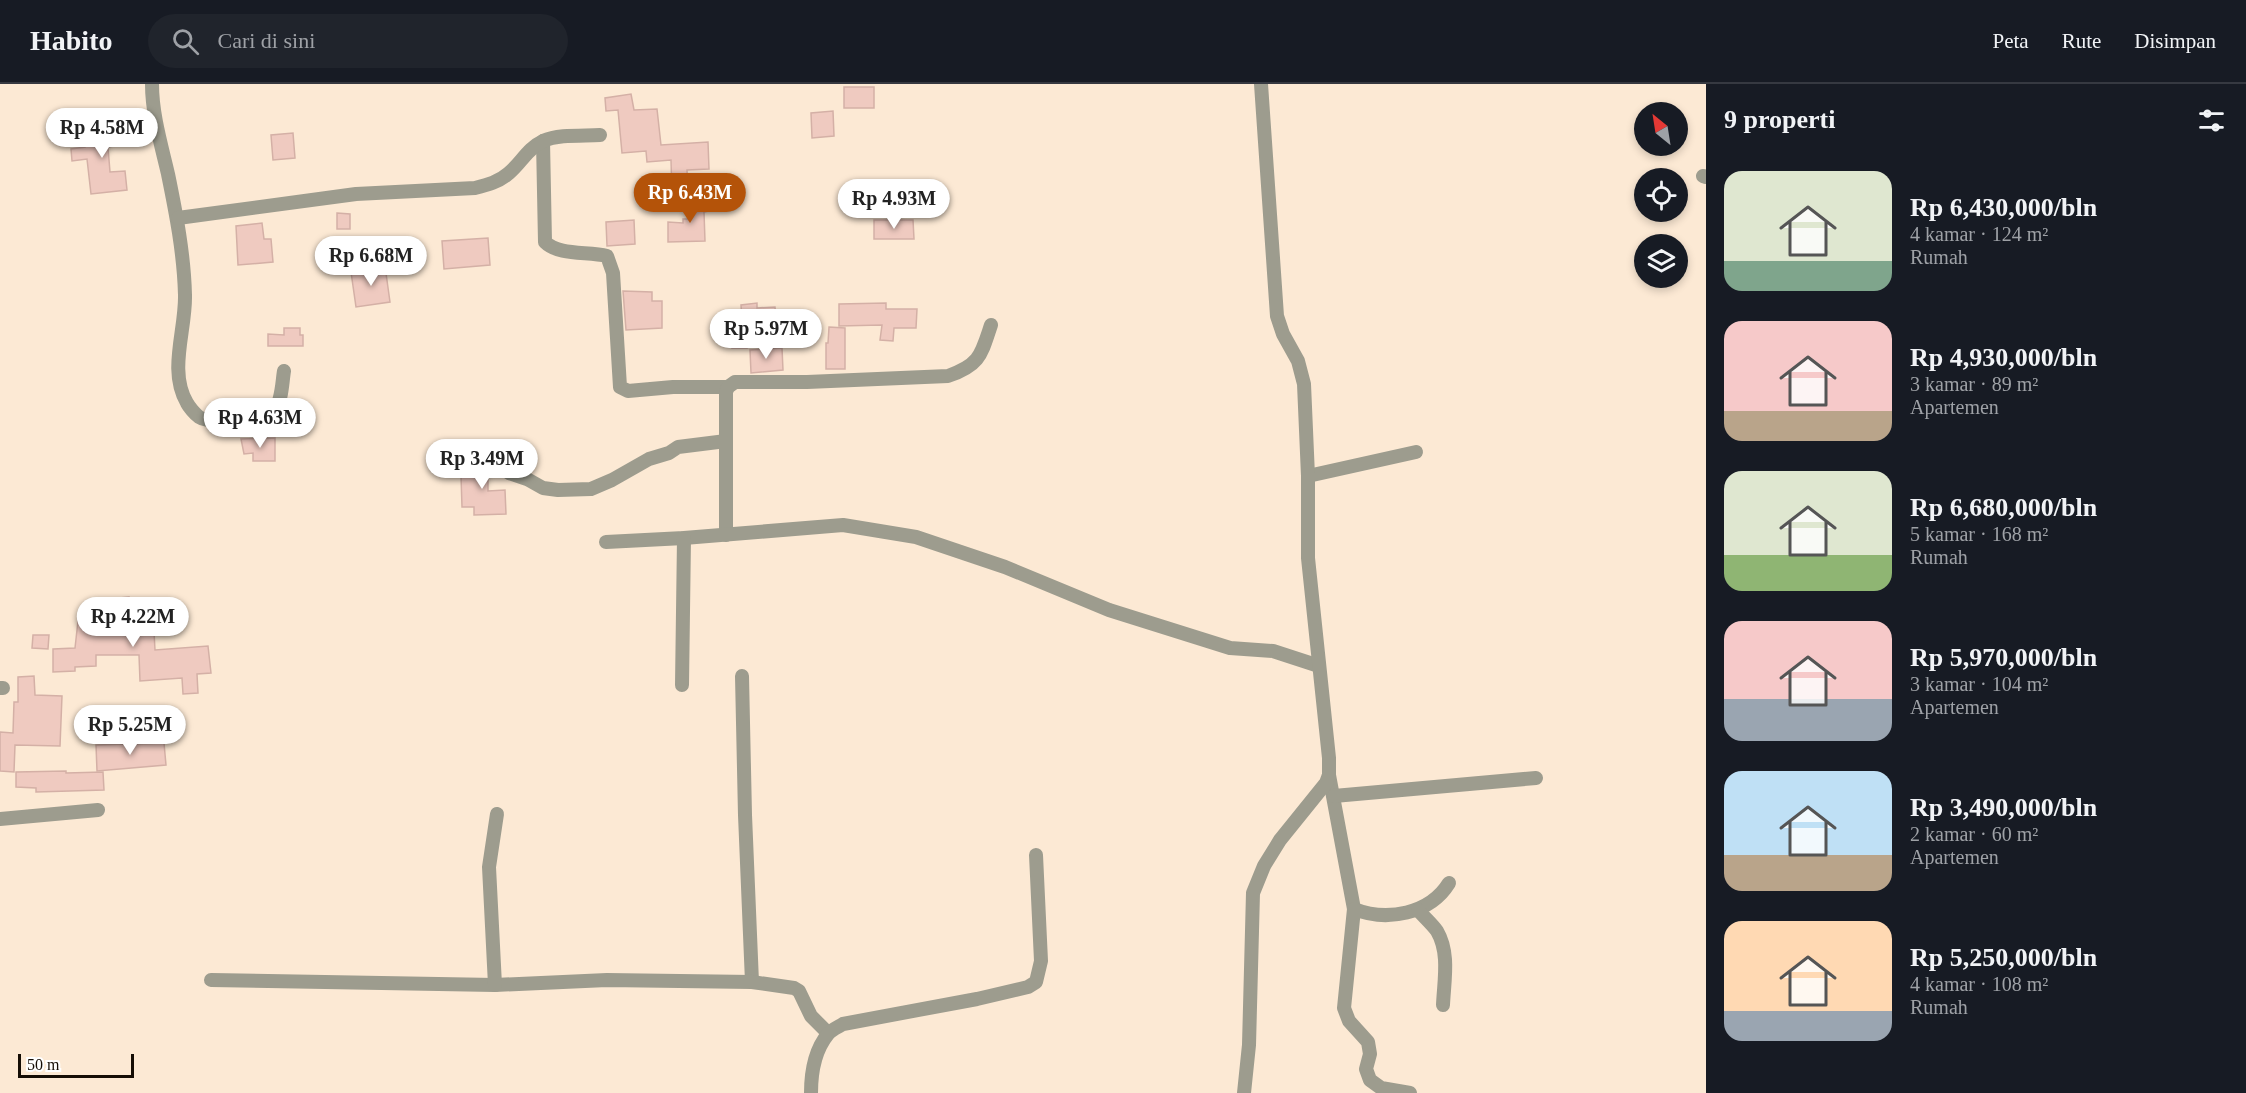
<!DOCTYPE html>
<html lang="id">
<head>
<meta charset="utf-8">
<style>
	body { margin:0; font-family:"Times New Roman",serif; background:#20242c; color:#f1f3f6; height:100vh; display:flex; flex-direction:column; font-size:22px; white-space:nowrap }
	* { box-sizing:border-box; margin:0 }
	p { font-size:20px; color:#9ea1a6 }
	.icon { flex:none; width:33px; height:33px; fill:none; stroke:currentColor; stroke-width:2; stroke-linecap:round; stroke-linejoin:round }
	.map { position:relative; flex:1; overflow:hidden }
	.panel { display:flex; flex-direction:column; background:#171b24; width:540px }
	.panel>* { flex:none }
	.needle { width:39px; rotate:330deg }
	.fabs { position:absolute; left:1634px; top:18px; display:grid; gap:12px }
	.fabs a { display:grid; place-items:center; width:54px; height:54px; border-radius:50%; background:#171b24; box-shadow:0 3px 9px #0003; font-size:30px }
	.scale { position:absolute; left:18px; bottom:15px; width:116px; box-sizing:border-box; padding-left:6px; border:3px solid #150d05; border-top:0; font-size:16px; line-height:21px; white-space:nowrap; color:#150d05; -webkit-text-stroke:4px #fff; paint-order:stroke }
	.price { position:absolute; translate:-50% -51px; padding:0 14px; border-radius:21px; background:#fff; color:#222; font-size:20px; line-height:39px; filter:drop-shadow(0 2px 3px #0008) }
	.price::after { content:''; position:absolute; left:50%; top:36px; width:18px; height:14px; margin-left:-9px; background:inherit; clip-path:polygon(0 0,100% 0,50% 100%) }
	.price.on { background:#b45309; color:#fff }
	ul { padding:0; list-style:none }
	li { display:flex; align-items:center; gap:18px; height:150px; padding:0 18px }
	li span { display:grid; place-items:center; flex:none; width:168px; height:120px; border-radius:18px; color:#555 }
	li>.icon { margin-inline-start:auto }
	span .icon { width:72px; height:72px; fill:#fffc; stroke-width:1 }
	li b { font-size:26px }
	h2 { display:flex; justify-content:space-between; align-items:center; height:72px; padding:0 18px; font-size:26px }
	header { display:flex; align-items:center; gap:36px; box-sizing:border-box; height:84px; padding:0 30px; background:#171b24; border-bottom:2px solid #363941 }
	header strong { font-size:28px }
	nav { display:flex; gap:33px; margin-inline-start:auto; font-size:21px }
	.search { width:420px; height:54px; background:#20242c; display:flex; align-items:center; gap:15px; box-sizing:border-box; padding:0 21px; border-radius:33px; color:#9ea1a6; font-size:22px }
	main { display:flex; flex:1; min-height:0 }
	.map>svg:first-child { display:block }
	.building { fill:#efcac0; stroke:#d4b0a6; stroke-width:1.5 }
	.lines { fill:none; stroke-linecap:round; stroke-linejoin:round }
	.street { stroke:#9d9c8e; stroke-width:14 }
</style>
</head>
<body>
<header>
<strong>Habito</strong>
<div class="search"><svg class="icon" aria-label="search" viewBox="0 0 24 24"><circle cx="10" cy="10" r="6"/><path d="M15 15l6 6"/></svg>Cari di sini</div>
<nav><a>Peta</a><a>Rute</a><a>Disimpan</a></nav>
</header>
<main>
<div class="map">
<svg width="1706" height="1009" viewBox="0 0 1706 1009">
	<rect width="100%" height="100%" fill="#fce9d4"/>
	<g class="building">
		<rect x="844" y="3" width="30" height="21"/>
		<polygon points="631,10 634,26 657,25 661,61 708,58 709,85 687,86 688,111 672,112 671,76 647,78 646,67 622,69 618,26 606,27 605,14"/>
		<polygon points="833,27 834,52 812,54 811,29"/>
		<polygon points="120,39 124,60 108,63 110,88 125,87 127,106 91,110 87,75 72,77 71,65 85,63 83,50 103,46 102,42"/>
		<polygon points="293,49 295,74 273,76 271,51"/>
		<polygon points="707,114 709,127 704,128 705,157 668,158 668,138 683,139 683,135 691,135 688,117"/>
		<polygon points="337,129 350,130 350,145 337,145"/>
		<polygon points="634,136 635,160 607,162 606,138"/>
		<polygon points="874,136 913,136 914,155 874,155"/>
		<polygon points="262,139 264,155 271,155 273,178 238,181 236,142"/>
		<polygon points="488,154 490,181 444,185 442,157"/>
		<polygon points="385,182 390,218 356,223 351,188"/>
		<polygon points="623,207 652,208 652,217 662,217 662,244 626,246"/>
		<polygon points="757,219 757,224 775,223 776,236 742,238 741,221"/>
		<polygon points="886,219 886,225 917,225 916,244 894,244 893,257 880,256 882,241 839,242 839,220"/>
		<polygon points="746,243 747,264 732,264 732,244"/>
		<polygon points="829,243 845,244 845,285 826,285 826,259 828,259"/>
		<polygon points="284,244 300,244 300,251 303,251 303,262 268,262 268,250 284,251"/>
		<polygon points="782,264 783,286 751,289 750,266"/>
		<polygon points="275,354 275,377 253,377 253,369 244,370 241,355"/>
		<polygon points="472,370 488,370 488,407 505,406 506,430 474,431 474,423 462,423 461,392 472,392"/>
		<polygon points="129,513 131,530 153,529 155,566 208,562 211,589 197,590 198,609 183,610 182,594 140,597 139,571 96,571 96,582 75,583 75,587 53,588 53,565 75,564 78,537 111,538 109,515"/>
		<polygon points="33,551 49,551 48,565 32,564"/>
		<polygon points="34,592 35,611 62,612 60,662 15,661 14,688 0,687 0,648 13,649 14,618 18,618 18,593"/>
		<polygon points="164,659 166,681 97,687 96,661"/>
		<polygon points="66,687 66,689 103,688 104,706 36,708 36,704 16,703 16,688"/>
	</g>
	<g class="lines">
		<g class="street">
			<path d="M152 0C152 30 161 60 168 90 176 129 184 170 185 211 186 246 168 287 187 319 189 323 195 330 199 333 209 340 266 336 274 327 282 318 282 299 284 287"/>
			<path d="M543 57 545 158C559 172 588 167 607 172L613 189 620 303 628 307 673 303H728"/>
			<polyline points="1703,92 1706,93"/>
			<path d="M178 134 356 110 475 104C487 101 499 98 509 89 521 79 528 64 543 57 559 50 582 52 600 51"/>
			<polyline points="509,389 527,395 543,404 558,406 591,405 612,396 649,375 669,369 678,363 726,357"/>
			<polyline points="1308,392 1416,368"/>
			<path d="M726 451V308L728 303 735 298H807L948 292C980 281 981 271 991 241"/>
			<polyline points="606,458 684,454 843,441 916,453 1005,483 1109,526 1230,564 1273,567 1319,582"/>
			<polyline points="742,592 745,731 752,898"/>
			<polyline points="682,601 684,454"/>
			<polyline points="0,604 3,604"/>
			<path d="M1329 691 1354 825C1387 838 1430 830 1449 799"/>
			<polyline points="1334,712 1536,694"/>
			<polyline points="0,735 98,726"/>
			<polyline points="1354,825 1344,924 1349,937 1368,958 1370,970 1366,985 1370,996 1381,1004 1410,1009"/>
			<path d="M1418 826C1424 833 1432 840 1437 847 1450 869 1444 897 1443 921"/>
			<polyline points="211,896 495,901 607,896 752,898 794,904 799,907 811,932 828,949"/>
			<polyline points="495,901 489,783 497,730"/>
			<path d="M811 1009C811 989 814 967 828 950 831 946 838 943 843 940L977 915 1028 903 1036 898 1041 877 1036 771"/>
			<polyline points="1244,1009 1249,961 1253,809 1264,782 1280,756 1326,699 1329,691 1329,674 1308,474 1308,392 1304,300 1298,277 1283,250 1277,232 1261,0"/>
		</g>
	</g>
</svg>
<div class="fabs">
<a><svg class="needle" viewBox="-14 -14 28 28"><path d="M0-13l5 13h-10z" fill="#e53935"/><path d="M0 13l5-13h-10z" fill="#9ea1a6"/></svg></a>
<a><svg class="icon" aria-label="locate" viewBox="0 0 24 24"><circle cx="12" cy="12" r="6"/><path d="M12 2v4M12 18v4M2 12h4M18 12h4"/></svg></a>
<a><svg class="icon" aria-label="layers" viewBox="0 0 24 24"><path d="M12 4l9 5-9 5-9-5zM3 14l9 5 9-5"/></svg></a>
</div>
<div class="scale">50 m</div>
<b class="price" style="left:102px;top:75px">Rp 4.58M</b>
<b class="price on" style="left:690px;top:140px">Rp 6.43M</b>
<b class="price" style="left:894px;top:146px">Rp 4.93M</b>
<b class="price" style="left:371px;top:203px">Rp 6.68M</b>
<b class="price" style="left:766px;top:276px">Rp 5.97M</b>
<b class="price" style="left:260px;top:365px">Rp 4.63M</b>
<b class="price" style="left:482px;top:406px">Rp 3.49M</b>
<b class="price" style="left:133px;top:564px">Rp 4.22M</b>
<b class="price" style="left:130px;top:672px">Rp 5.25M</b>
</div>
<section class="panel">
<h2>9 properti<svg class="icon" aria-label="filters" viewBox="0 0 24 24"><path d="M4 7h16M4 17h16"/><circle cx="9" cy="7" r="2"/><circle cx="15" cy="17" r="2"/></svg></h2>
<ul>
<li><span style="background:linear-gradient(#dfe7d0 75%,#7fa58c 0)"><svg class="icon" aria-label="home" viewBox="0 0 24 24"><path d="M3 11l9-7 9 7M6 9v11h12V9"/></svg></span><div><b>Rp 6,430,000/bln</b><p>4 kamar · 124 m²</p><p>Rumah</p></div></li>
<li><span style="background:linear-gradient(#f6c9c9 75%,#b9a48a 0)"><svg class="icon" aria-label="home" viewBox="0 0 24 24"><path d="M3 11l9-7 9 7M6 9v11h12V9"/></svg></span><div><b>Rp 4,930,000/bln</b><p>3 kamar · 89 m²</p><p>Apartemen</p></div></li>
<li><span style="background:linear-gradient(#dfe7d0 70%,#8fb573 0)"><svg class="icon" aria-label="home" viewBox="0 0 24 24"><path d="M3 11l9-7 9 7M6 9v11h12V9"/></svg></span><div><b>Rp 6,680,000/bln</b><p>5 kamar · 168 m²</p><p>Rumah</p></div></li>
<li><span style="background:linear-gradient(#f6c9c9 65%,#9aa5b1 0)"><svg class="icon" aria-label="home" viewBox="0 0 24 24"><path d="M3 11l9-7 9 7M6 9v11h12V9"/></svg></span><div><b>Rp 5,970,000/bln</b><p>3 kamar · 104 m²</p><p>Apartemen</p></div></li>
<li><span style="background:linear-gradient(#bfe0f5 70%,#b9a48a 0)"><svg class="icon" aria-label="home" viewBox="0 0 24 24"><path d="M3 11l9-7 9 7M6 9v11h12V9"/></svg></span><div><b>Rp 3,490,000/bln</b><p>2 kamar · 60 m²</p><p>Apartemen</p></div></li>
<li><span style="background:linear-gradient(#ffd9b3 75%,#9aa5b1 0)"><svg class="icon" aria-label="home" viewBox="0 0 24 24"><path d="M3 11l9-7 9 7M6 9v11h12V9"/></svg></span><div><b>Rp 5,250,000/bln</b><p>4 kamar · 108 m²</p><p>Rumah</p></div></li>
</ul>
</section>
</main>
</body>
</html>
